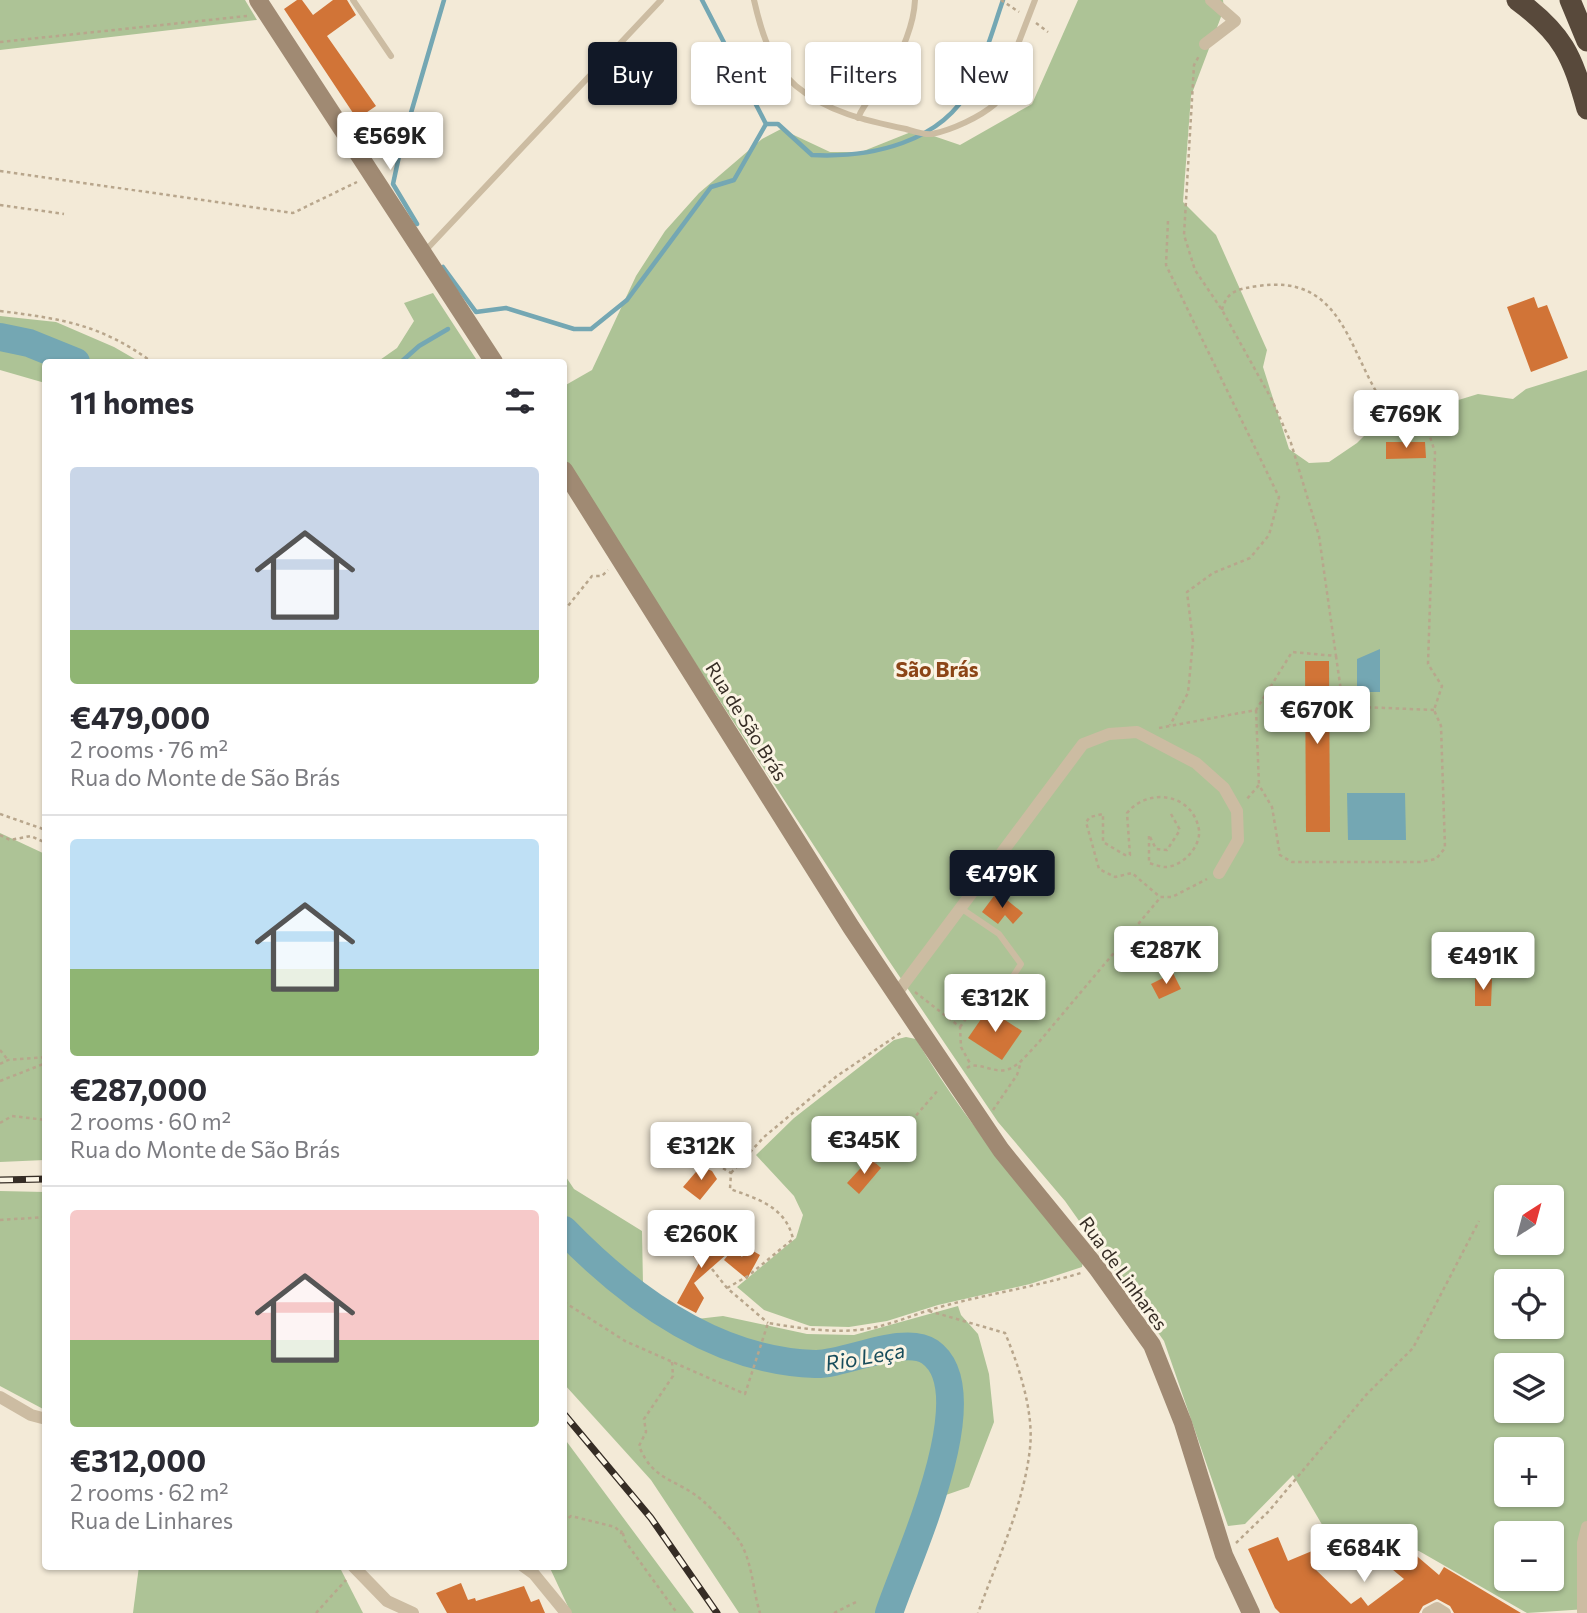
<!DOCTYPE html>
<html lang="en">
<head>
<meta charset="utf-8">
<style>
	body { margin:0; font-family:Commissioner,sans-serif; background:#f7f7f7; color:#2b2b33; height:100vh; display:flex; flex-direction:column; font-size:26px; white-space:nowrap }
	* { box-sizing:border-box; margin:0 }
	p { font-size:23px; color:#7c7c81 }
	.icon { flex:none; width:38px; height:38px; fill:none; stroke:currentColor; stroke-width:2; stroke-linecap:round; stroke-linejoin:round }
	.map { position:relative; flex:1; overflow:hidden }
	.drawer { position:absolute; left:42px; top:359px; width:525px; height:1211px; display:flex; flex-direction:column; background:#fff; border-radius:7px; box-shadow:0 2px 5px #0004 }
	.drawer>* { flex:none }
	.hud { position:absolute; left:588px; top:42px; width:665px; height:63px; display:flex; gap:14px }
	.needle { width:46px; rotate:36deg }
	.fabs { position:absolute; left:1494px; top:1185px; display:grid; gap:14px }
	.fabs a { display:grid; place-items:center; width:70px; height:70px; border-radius:7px; background:#fff; box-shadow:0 2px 5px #0004; font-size:35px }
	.price { position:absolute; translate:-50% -60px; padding:0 16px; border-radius:7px; background:#fff; color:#222; font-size:23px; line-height:46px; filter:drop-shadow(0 2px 4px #0008) }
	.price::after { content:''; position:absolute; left:50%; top:42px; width:21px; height:16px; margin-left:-10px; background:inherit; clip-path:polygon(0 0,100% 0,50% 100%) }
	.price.active { background:#111827; color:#fff }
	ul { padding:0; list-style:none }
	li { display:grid; align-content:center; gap:14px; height:371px; padding:0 28px }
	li+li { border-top:2px solid #e1e1e2 }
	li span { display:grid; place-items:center; height:217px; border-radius:7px; color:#555 }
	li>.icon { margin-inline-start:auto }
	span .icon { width:126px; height:126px; fill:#fffc; stroke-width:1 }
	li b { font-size:30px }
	h2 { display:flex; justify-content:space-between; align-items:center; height:84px; padding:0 28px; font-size:30px }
	.tag { padding:0 24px; border-radius:7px; background:#fff; box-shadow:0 2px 5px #0004; font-size:24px; line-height:63px }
	.tag.active { background:#111827; color:#fff }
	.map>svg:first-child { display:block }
	.green { fill:#adc396; fill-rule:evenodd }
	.water { fill:#74a7b3 }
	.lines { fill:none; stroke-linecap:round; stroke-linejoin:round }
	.stream { stroke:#74a7b3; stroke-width:4.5 }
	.river { stroke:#74a7b3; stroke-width:28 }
	.building { fill:#d17437 }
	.path { stroke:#b8a68c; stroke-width:2.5; stroke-dasharray:3.5 3.5; stroke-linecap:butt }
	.service { stroke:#ccbca2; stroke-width:6 }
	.minor { stroke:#ccbca2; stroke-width:12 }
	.secondary { stroke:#a08a73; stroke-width:18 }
	.motorway { stroke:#58493b; stroke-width:21 }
	.rail-casing { stroke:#362d25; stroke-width:7 }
	.rail { stroke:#fbf4e4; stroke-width:4.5; stroke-dasharray:13; stroke-linecap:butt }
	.labels { text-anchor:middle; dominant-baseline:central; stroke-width:6; stroke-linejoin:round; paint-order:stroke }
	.street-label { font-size:19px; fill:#362d25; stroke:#fbf4e4 }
	.neighbourhood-label { font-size:21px; font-weight:bold; fill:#8c4517; stroke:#fbf4e4 }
	.water-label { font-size:21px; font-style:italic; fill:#174c5b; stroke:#fbf4e4 }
</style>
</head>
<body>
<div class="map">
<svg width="1587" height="1613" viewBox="0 0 1587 1613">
	<rect width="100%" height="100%" fill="#f3ead7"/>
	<g class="green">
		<polygon points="0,0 245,0 257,20 0,50"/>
		<path d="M1078 0H1223L1224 9 1191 96 1183 202 1216 235 1267 350 1263 367 1289 449 1309 463 1329 462 1357 443 1374 426 1478 394 1513 399 1526 389 1587 370V1609L1527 1613 1419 1551 1324 1528 1293 1475 1245 1524 1228 1526 1164 1341 1065 1201 998 1122 887 958 564 461V386L592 370 636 276 665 231 699 193 762 139 781 129 830 152H861L916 130 960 145 1032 104ZM1507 1197H1552V1242H1507ZM1507 1281H1552V1326H1507ZM1507 1365H1552V1410H1507ZM1507 1449H1552V1494H1507ZM1507 1533H1552V1578H1507Z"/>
		<polygon points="433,293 478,362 377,362 397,348 414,321 404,303"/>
		<polygon points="0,316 56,322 114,347 140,362 46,362 45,383 0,370"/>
		<polygon points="0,833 45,854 45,1160 0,1162"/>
		<path d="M906 1037 916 1039C963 1119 1024 1190 1083 1260L1082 1267 1030 1284 938 1305 887 1321 849 1327 810 1326 764 1310 737 1287 796 1238 803 1215 794 1196 756 1155 794 1118 894 1040Z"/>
		<polygon points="564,1174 574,1189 642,1231 643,1285 697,1319 723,1316 807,1334 854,1335 958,1306 961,1315 978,1334 989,1374 994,1422 969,1487 917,1505 876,1613 739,1613 651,1480 564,1384"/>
		<polygon points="0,1191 45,1192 45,1410 0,1386"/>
		<polygon points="564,1438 694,1613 571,1613 549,1566 564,1566"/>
		<polygon points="139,1566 339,1566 363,1613 133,1613"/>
	</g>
	<g class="water">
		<polygon points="1380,649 1380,692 1357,692 1357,659"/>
		<polygon points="1347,793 1405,793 1406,840 1348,840"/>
	</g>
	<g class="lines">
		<g class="stream">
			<path d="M766 124H778L812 155C870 158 942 143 971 86 985 59 993 29 1003 0"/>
			<polyline points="417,224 393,184 401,147 444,0"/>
			<polyline points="443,267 476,312 506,308 574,329 591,329 627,300 711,187 734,180 766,124 702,0"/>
			<polyline points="401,362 419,346 448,329"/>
		</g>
		<g class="river">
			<polyline points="0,337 29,343 76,362"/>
			<path d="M564 1230C631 1299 716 1361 815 1364 845 1365 904 1334 930 1352 987 1392 906 1561 889 1613"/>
		</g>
	</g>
	<g class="building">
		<polygon points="297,0 302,0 313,15 333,0 347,0 356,15 327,36 376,106 357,119 284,9"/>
		<polygon points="1534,297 1538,308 1547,305 1568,358 1531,372 1507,307"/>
		<polygon points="1386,442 1425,442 1426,458 1386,459"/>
		<polygon points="1305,661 1329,661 1330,832 1306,832"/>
		<polygon points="997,892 1023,913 1013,924 1005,915 998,924 982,912"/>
		<polygon points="1173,973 1181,989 1159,999 1151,984"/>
		<polygon points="1475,979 1492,979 1491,1006 1475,1006"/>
		<polygon points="988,1009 1022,1031 1002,1060 968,1038"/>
		<polygon points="870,1158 881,1168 859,1194 847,1183"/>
		<polygon points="701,1166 712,1171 717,1179 700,1200 683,1187"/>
		<polygon points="708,1233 727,1254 694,1283 704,1298 696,1313 677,1303 699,1263 688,1250"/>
		<polygon points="748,1248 760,1255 747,1279 724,1260 733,1249 742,1257"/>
		<polygon points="1348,1536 1355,1553 1315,1569 1351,1604 1361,1597 1368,1606 1404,1579 1381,1560 1398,1540 1439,1575 1444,1567 1521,1613 1454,1613 1450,1606 1437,1599 1423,1606 1419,1613 1280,1613 1275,1608 1248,1549 1278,1537 1288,1561"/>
		<polygon points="461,1583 468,1600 475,1598 476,1601 524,1586 531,1602 539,1599 545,1613 447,1613 436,1593"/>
	</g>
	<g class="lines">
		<g class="path">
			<polyline points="1001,0 1019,12"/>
			<polyline points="1036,23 1048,32"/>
			<polyline points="0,42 247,16"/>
			<polyline points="0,171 293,213 357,182"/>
			<polyline points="0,205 64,214"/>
			<polyline points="1168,221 1166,265 1279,497 1269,535 1250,558 1213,573 1187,592 1193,641 1188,693 1170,725"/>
			<path d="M1222 310C1227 290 1239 289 1258 286 1340 274 1347 345 1380 398 1390 415 1416 418 1427 432 1431 437 1433 447 1435 452L1428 664 1442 686 1434 710 1441 726 1445 848 1436 859 1420 862H1292L1280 855 1272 807 1259 785 1246 800"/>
			<path d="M0 311C62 319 100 324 152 362"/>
			<polyline points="564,611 592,576 602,576 608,570"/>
			<polyline points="1336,656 1342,698 1362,707 1434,710"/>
			<polyline points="1256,710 1259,785"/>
			<polyline points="1159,728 1256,710 1292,652 1336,656 1319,536 1291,443 1272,400 1222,310 1195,270 1184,235 1194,65 1199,56"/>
			<polyline points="0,814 46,830"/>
			<path d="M1171 814 1180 830 1167 850 1156 849 1149 835V863C1153 864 1160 867 1165 867 1182 867 1201 847 1199 830 1193 793 1148 787 1127 813L1130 855H1125L1103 842V814L1090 817 1086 822 1099 869 1115 877 1132 873 1160 897H1172L1207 879"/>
			<polyline points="0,835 10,840 31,836 46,843"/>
			<polyline points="915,992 960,1027 961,1047 971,1065"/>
			<polyline points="960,1027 981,998 991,997"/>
			<polyline points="0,1050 8,1060"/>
			<polyline points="0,1064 8,1060 46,1057"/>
			<path d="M967 1068C977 1060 995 1075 1009 1069 1021 1064 1030 1051 1039 1042L1160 898"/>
			<polyline points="0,1081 46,1063"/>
			<polyline points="993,1110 1017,1075 1021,1062"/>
			<polyline points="0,1123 12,1116 46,1120"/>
			<path d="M711 1161 731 1173 730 1189C758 1199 786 1207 793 1239L748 1276 727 1288"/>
			<polyline points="875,1163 939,1089"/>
			<polyline points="731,1173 764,1137 837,1076 902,1032"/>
			<polyline points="0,1220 46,1217"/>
			<polyline points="712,1269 727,1288 768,1323"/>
			<path d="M564 1302 625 1341 745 1394 768 1323C806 1329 846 1336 884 1325 903 1320 921 1312 940 1307 987 1294 1034 1287 1081 1273"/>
			<path d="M929 1311 1005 1333C1019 1366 1034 1412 1030 1448 1024 1505 997 1560 978 1613"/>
			<path d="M672 1362 673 1376 644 1419 646 1432 639 1446C654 1483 677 1478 703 1501 713 1510 727 1525 736 1536 753 1559 752 1588 760 1613"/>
			<polyline points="564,1517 566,1520 571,1516 615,1527 621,1533 622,1530 625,1541 677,1613"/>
			<polyline points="1236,1543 1269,1511 1366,1395 1413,1348 1479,1221"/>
			<polyline points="316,1613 346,1580"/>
			<polyline points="834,1613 858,1601"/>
		</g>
		<g class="service">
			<polyline points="353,0 391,56"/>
			<path d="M754 0C761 31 771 65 796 86 827 112 867 121 906 129 913 131 924 135 932 134 952 130 980 117 995 104L1035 0"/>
			<path d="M858 118C865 100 879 89 889 73 902 53 914 24 915 0"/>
			<polyline points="425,251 661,0"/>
			<polyline points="962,909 999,934 1021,964 1001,995"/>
		</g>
		<g class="minor">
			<polyline points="1205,44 1235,21 1211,0"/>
			<polyline points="897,993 1083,744 1109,734 1137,732 1196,763 1224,788 1237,811 1238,840 1219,873"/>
			<polyline points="0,1397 31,1415 46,1419"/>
			<polyline points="353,1566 387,1601 413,1613"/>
			<polyline points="523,1566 534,1574 566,1613"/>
			<polyline points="1428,1613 1437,1608 1445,1613"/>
			<polyline points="1583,1613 1583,1543 1587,1527"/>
		</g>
		<g class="secondary">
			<polyline points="258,0 494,362"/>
			<polyline points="564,470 851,927 922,1033 1001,1150 1097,1268 1152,1345 1183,1423 1224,1555 1251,1613"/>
		</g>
		<g class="motorway">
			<path d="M1517 0C1563 34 1572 55 1587 109"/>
			<polyline points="1570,0 1587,41"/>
		</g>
		<defs>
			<g id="rail">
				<polyline points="0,1180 46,1179"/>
				<polyline points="564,1414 651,1518 717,1613"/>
			</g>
		</defs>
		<use href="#rail" class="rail-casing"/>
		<use href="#rail" class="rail"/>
	</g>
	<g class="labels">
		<g class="street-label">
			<text transform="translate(747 721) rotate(58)">Rua de São Brás</text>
			<text transform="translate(1124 1273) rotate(54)">Rua de Linhares</text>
		</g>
		<g class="neighbourhood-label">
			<text x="937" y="668">São Brás</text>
		</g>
		<g class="water-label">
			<text transform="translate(865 1356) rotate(-10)">Rio Leça</text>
		</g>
	</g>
</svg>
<div class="fabs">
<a><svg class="needle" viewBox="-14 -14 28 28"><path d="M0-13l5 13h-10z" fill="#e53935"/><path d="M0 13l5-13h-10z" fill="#7c7c81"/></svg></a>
<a><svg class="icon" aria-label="locate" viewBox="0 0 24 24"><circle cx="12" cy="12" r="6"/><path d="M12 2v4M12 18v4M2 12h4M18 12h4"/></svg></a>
<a><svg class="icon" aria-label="layers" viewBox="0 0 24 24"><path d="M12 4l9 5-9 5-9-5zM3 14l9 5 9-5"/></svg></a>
<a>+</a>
<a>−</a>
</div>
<b class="price" style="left:390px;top:172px">€569K</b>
<b class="price" style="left:1406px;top:450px">€769K</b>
<b class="price" style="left:1317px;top:746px">€670K</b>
<b class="price active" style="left:1002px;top:910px">€479K</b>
<b class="price" style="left:1166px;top:986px">€287K</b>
<b class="price" style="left:1483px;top:992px">€491K</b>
<b class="price" style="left:995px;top:1034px">€312K</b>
<b class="price" style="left:864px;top:1176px">€345K</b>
<b class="price" style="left:701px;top:1182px">€312K</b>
<b class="price" style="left:701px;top:1270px">€260K</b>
<b class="price" style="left:1364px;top:1584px">€684K</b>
<div class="hud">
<a class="tag active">Buy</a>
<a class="tag">Rent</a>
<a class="tag">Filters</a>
<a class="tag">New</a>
</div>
<section class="drawer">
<h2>11 homes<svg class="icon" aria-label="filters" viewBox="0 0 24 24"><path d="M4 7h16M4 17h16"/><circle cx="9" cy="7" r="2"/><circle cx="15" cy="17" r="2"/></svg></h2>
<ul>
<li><span style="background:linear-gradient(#c9d6e8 75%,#8fb573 0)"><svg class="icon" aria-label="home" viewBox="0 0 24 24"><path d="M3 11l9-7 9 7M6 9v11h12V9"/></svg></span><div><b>€479,000</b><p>2 rooms · 76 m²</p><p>Rua do Monte de São Brás</p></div></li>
<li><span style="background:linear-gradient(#bfe0f5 60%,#8fb573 0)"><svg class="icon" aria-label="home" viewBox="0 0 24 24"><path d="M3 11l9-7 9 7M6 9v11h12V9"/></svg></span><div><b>€287,000</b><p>2 rooms · 60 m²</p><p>Rua do Monte de São Brás</p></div></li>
<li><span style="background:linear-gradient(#f6c9c9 60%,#8fb573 0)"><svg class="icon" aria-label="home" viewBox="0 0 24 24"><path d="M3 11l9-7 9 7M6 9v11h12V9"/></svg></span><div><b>€312,000</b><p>2 rooms · 62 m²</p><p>Rua de Linhares</p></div></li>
</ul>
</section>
</div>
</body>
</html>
